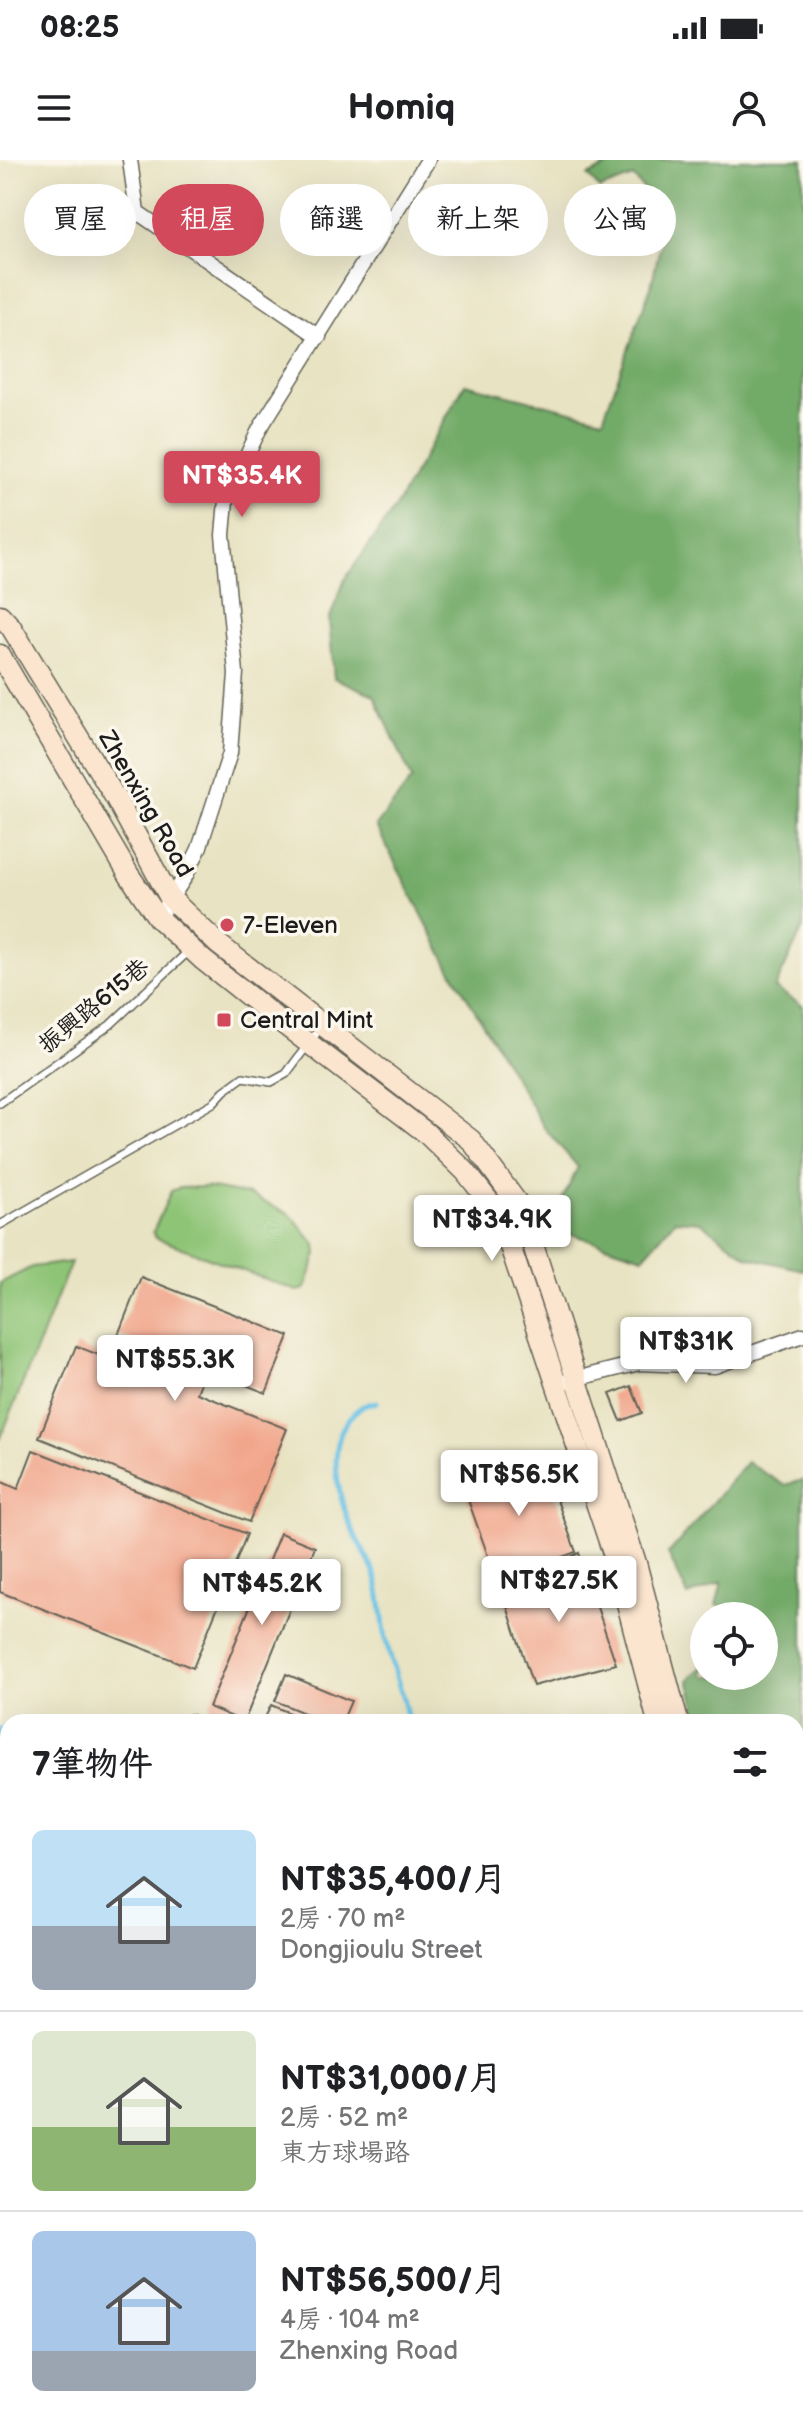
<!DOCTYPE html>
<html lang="zh-TW">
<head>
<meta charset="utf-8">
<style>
	body { margin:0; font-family:"Balsamiq Sans","LXGW WenKai TC",sans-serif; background:#f2f2f2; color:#202124; height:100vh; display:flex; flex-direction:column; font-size:30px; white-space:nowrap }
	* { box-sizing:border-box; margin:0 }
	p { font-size:26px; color:#757577 }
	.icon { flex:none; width:44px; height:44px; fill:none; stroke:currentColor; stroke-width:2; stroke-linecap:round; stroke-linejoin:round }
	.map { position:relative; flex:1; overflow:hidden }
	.sheet { position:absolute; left:0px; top:1554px; width:804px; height:714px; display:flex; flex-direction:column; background:#fff; border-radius:24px 24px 0 0; box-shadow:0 8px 32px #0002 }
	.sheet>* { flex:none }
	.hud { position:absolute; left:24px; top:24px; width:756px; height:72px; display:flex; gap:16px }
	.buttons { position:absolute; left:690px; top:1442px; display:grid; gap:16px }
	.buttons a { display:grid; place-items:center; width:88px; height:88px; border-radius:50%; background:#fff; box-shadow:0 8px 32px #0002; font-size:40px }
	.price { position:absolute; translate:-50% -68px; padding:0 18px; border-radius:8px; background:#fff; color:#222; font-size:26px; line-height:52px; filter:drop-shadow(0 2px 4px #0008) }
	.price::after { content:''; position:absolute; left:50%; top:48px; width:24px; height:18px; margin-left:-12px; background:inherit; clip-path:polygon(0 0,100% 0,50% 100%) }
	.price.on { background:#d1495b; color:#fff }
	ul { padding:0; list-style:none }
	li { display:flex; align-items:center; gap:24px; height:200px; padding:0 32px }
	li+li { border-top:2px solid #e0e0e0 }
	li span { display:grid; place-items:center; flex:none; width:224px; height:160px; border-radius:12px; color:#555 }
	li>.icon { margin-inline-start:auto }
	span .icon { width:96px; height:96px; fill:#fffc; stroke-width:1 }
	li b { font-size:34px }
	h2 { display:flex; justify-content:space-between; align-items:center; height:96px; padding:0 32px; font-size:34px }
	.chip { padding:0 28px; border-radius:36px; background:#fff; box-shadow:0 8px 32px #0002; font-size:28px; line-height:72px }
	.chip.on { background:#d1495b; color:#fff }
	.status { display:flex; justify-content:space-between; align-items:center; height:56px; padding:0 40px; background:#fff; direction:ltr }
	.status svg { height:22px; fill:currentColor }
	header { display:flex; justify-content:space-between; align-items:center; height:104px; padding:0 32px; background:#fff; font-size:36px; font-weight:700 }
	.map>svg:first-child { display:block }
	.green { fill:#8ec476; stroke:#557049; stroke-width:2 }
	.forest { fill:#72aa67; stroke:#476342; stroke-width:2 }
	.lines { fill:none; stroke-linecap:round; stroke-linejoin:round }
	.stream { stroke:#69c2e6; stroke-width:5 }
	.river { stroke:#69c2e6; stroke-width:30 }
	.building { fill:#f1a68b }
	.lane-casing { stroke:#636256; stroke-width:10 }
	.street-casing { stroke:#636256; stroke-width:17 }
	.secondary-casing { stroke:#636256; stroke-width:23 }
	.lane { stroke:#fff; stroke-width:7 }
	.street { stroke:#fff; stroke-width:14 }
	.secondary { stroke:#fbe5cf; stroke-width:20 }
	.poi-dot { fill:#d1495b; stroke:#fbf7ec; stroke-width:3 }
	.labels { text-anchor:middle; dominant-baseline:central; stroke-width:7; stroke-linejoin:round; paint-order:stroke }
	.street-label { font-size:24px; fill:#1c1c1c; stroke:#fbf7ec }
	.poi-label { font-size:24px; fill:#1c1c1c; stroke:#fbf7ec; text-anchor:start }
</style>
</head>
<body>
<div class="status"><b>08:25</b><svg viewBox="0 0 49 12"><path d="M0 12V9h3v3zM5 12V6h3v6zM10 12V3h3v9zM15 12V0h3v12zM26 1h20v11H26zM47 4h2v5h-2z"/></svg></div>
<header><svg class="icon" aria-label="menu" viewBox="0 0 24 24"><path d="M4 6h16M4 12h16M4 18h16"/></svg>Homiq<svg class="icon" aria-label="person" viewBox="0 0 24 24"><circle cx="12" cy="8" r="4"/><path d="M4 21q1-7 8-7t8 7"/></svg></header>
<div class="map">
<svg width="803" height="2267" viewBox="0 0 803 2267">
	<rect width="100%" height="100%" fill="#fbf7ec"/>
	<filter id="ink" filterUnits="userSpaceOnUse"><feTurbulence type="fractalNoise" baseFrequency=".0125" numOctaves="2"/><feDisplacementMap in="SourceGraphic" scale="16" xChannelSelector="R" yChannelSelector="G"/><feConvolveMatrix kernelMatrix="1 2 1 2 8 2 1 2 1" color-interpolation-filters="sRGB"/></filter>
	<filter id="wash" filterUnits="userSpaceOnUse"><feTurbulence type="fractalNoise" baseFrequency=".006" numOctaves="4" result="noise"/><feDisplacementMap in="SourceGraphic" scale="32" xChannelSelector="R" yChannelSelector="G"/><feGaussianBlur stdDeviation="1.8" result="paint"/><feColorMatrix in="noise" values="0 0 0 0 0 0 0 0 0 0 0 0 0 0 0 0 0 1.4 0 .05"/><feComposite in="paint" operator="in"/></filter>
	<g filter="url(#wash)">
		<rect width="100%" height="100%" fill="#e8e3c2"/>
		<g class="green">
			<polygon points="206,1027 249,1035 290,1054 316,1085 317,1094 305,1129 297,1131 156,1078 153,1072 171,1031 179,1028"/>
			<polygon points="71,1102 0,1280 0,1123 32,1107"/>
		</g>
		<g class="forest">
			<polygon points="618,0 803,0 803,768 775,828 803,846 803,1110 748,1097 700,1062 675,1060 643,1097 549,1067 578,1007 545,969 447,803 376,666 412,619 374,535 334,518 329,460 345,419 395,348 465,224 603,259 651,126 667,56 633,17 600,29 588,16"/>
			<polygon points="747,1302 784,1325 803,1320 803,1974 796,1940 796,1562 700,1562 689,1519 704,1506 704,1516 764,1516 764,1456 761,1456 763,1453 716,1445 722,1422 688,1436 668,1394"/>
		</g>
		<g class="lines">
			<path class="stream" d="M377 1242C372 1243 364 1245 360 1248 321 1275 338 1339 354 1374 362 1389 371 1402 376 1418 382 1438 382 1459 386 1479 391 1507 404 1533 408 1562"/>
			<g class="river">
				<polyline points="0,1582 8,1583"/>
				<polyline points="487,2267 489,2260"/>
			</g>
		</g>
		<g id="blocks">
			<g class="building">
				<polygon points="141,1117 289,1176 266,1233 206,1209 197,1233 287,1269 249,1362 39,1278 76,1186 161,1219 170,1195 118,1175"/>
				<polygon points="631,1226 642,1253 621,1261 610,1234"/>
				<polygon points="33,1290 247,1374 193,1508 0,1432 0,1321 18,1329"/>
				<polygon points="540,1294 576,1392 497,1421 462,1323"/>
				<polygon points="280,1373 315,1387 244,1562 209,1547"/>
				<polygon points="579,1393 616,1504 533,1526 502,1431 546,1417 546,1409"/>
				<polygon points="286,1514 351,1541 342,1562 326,1562 275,1541"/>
				<polygon points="271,1545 310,1562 263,1562"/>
				<polygon points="190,1554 211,1562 187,1562"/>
			</g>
		</g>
	</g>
	<g filter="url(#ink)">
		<use href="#blocks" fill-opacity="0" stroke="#636256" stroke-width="2"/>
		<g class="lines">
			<defs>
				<g id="lane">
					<polyline points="0,943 110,865 191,789"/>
					<polyline points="0,1065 213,943 224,931 243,917 271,922 286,914 321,867"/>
					<polyline points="0,2259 10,2267"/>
					<polyline points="416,2260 445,2262"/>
					<polyline points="319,2267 327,2262 336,2260"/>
				</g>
				<g id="street">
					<polyline points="130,0 137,52 319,177"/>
					<polyline points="158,758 185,717 199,689 230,593 236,513 223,375 226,340 259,270 428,0"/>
					<polyline points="567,1221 639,1203 715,1206 803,1175"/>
					<polyline points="445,2262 457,2260"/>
				</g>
				<g id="secondary">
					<polyline points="0,455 11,467 115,637 170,738 218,784 471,980 518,1044 533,1085 636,1403 678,1562"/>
					<polyline points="0,495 129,715 158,758 203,800 281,862 425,972 465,1011 491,1044 511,1089 617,1405 658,1562"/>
					<polyline points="796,2167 803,2180"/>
					<polyline points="796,2211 803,2223"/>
				</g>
			</defs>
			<use href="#lane" class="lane-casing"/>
			<use href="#street" class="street-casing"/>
			<use href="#secondary" class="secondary-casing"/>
			<use href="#lane" class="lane"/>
			<use href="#street" class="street"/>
			<use href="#secondary" class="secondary"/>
		</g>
	</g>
	<g class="poi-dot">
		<circle cx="227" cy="765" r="8"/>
		<rect x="216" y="852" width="16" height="16" rx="4"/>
	</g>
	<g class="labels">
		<g class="street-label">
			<text transform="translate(146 644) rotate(60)">Zhenxing Road</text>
			<text transform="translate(94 846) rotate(-39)">振興路615巷</text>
		</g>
		<g class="poi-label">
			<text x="243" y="765">7-Eleven</text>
			<text x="240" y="860">Central Mint</text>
		</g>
	</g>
</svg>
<div class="buttons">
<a><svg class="icon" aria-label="locate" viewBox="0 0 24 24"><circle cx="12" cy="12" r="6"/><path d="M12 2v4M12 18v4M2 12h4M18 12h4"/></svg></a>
</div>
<b class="price on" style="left:242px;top:359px">NT$35.4K</b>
<b class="price" style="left:492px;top:1103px">NT$34.9K</b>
<b class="price" style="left:686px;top:1225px">NT$31K</b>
<b class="price" style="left:175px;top:1243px">NT$55.3K</b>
<b class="price" style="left:519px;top:1358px">NT$56.5K</b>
<b class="price" style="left:559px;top:1464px">NT$27.5K</b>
<b class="price" style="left:262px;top:1467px">NT$45.2K</b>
<div class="hud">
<a class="chip">買屋</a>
<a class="chip on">租屋</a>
<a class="chip">篩選</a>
<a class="chip">新上架</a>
<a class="chip">公寓</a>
</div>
<section class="sheet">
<h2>7筆物件<svg class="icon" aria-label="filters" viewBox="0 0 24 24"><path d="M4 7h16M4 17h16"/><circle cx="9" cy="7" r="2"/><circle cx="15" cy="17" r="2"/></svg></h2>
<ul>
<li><span style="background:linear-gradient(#bfe0f5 60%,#9aa5b1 0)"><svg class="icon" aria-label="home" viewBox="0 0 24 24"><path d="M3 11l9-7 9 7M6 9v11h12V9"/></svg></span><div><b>NT$35,400/月</b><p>2房 · 70 m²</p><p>Dongjioulu Street</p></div></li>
<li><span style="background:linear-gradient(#dfe7d0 60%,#8fb573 0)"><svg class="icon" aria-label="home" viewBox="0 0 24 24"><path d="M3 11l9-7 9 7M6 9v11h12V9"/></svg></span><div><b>NT$31,000/月</b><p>2房 · 52 m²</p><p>東方球場路</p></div></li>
<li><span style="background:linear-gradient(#a9c7e8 75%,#9aa5b1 0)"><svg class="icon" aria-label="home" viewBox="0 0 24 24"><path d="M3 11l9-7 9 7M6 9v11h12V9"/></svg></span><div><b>NT$56,500/月</b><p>4房 · 104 m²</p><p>Zhenxing Road</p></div></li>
</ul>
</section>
</div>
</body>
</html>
